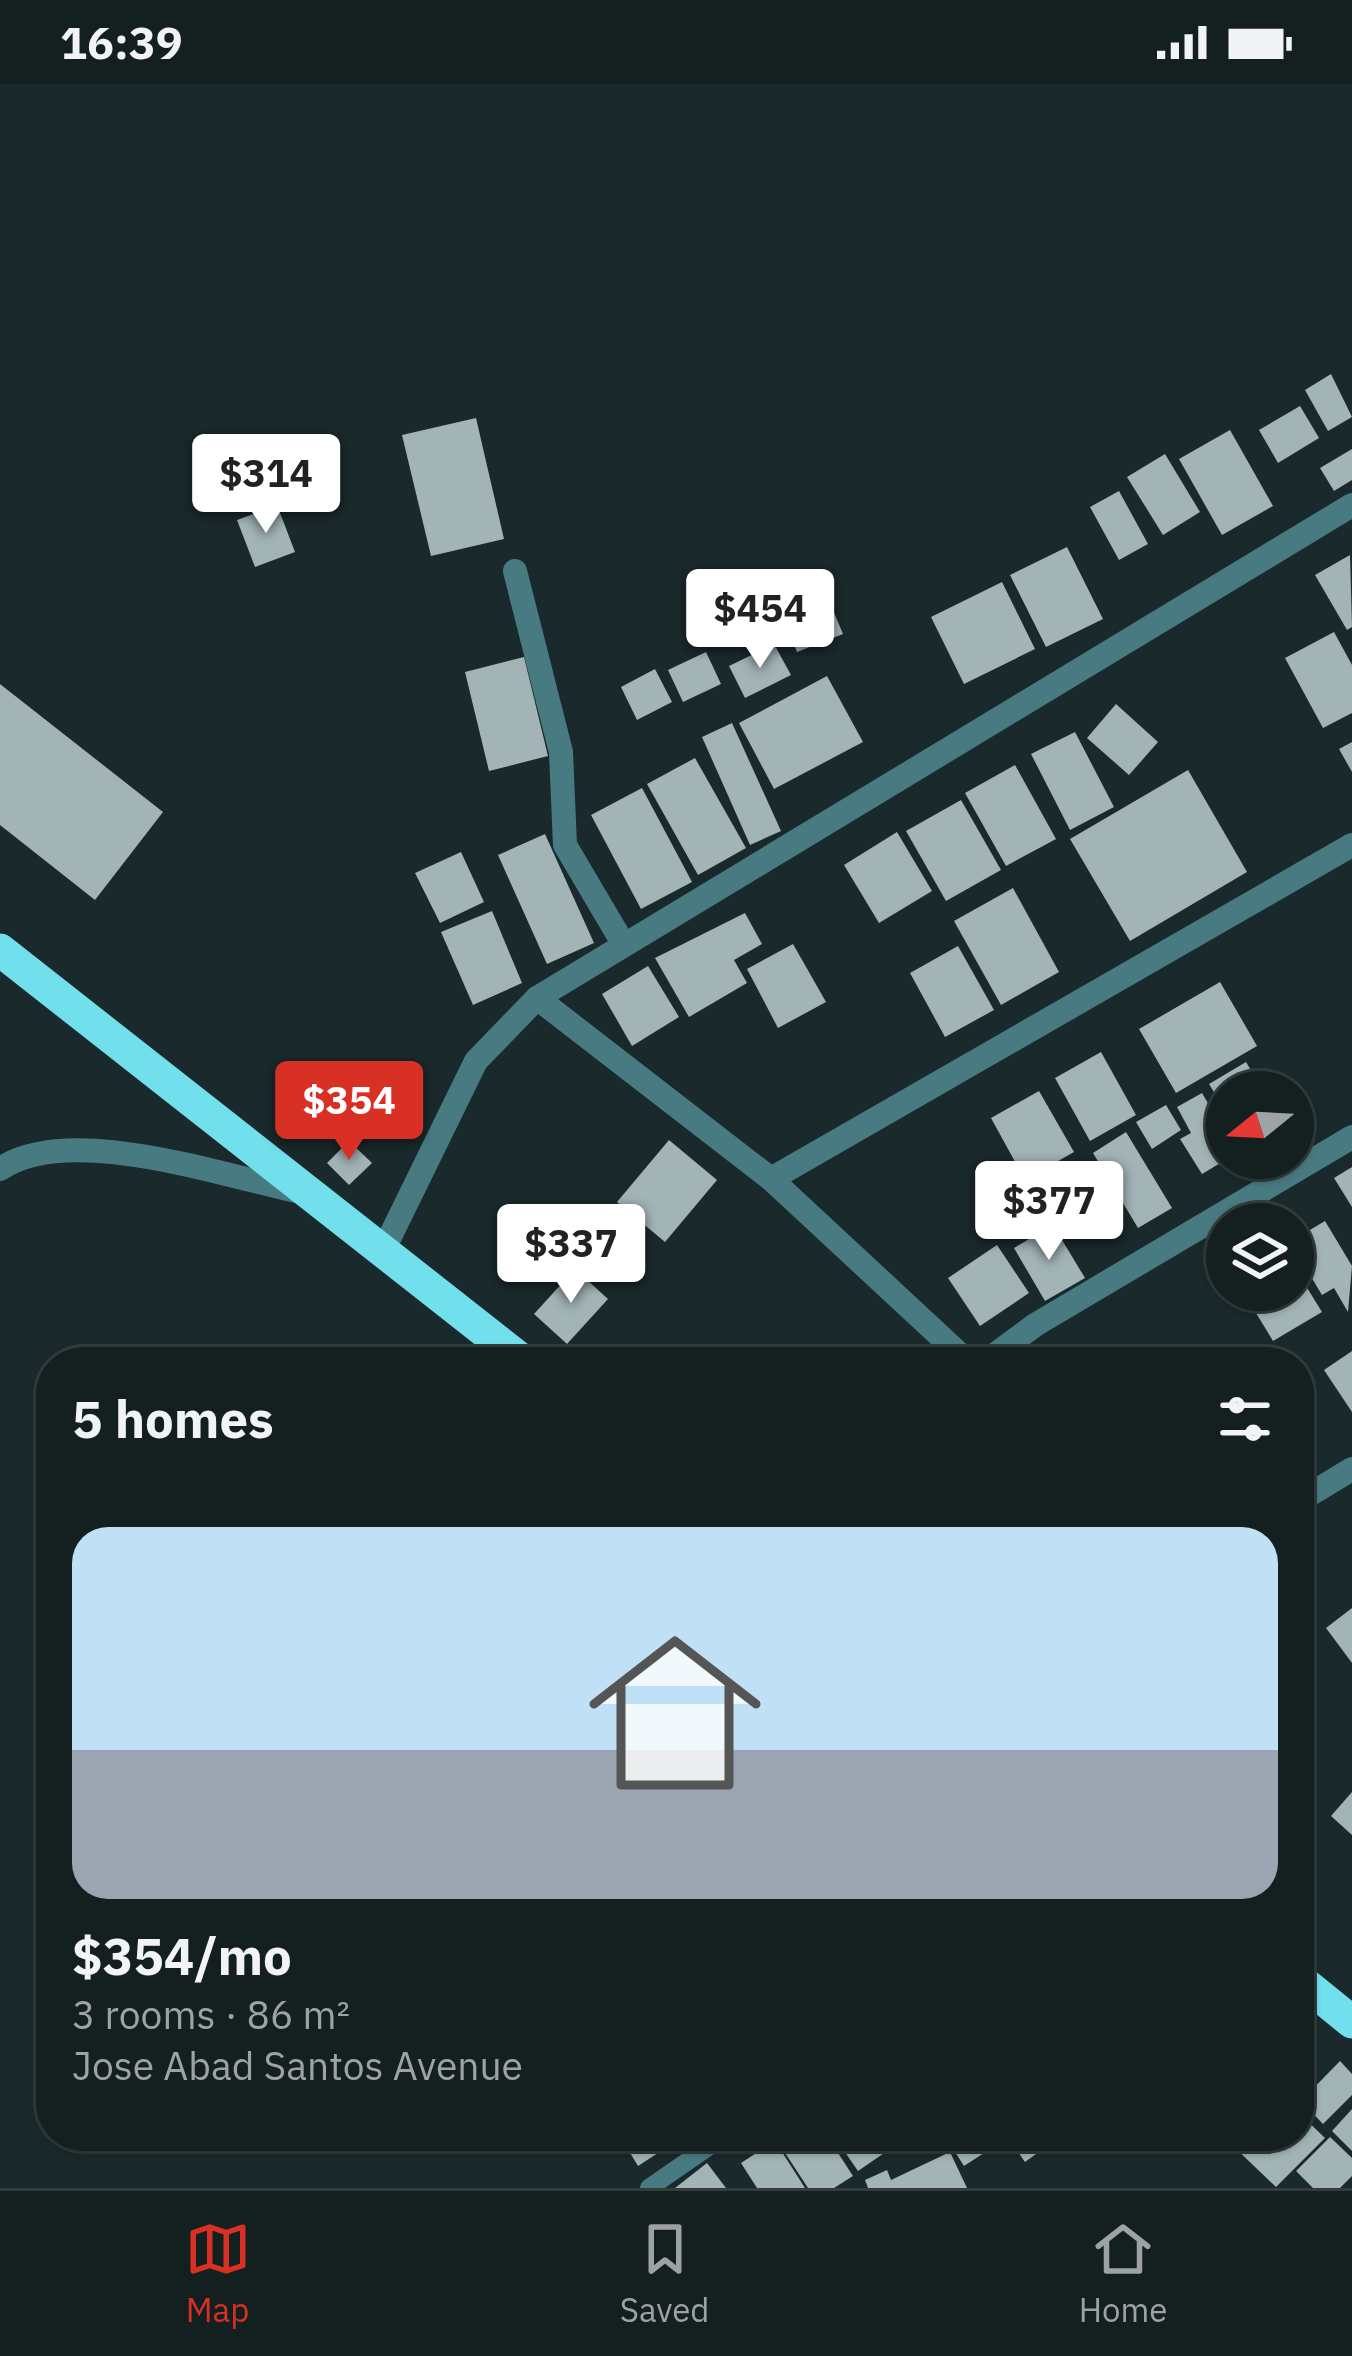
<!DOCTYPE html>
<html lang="en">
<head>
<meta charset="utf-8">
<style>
	body { margin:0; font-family:"IBM Plex Sans",sans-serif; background:#1d2729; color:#f1f3f6; height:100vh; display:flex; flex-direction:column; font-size:45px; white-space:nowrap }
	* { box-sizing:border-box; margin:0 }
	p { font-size:39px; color:#9da2a5 }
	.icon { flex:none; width:66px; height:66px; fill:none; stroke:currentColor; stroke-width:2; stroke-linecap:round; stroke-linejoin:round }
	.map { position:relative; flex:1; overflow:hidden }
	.sheet { position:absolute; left:36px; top:1263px; width:1278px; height:804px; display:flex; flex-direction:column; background:#141f20; border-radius:48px; box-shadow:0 3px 9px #0004,0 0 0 3px #333d3e }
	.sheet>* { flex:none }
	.needle { width:78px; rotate:252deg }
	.buttons { position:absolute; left:1206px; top:987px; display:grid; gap:24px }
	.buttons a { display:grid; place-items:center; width:108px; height:108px; border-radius:50%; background:#141f20; box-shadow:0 3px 9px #0004,0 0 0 3px #333d3e; font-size:60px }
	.price { position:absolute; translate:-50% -102px; padding:0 27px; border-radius:12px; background:#fff; color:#222; font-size:39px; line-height:78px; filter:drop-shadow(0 3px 6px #0008) }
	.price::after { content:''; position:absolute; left:50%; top:72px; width:36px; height:27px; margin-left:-18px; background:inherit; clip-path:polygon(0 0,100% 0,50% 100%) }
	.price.on { background:#d93025; color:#fff }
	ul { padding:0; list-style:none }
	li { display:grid; align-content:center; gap:24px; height:636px; padding:0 36px }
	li+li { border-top:3px solid #333d3e }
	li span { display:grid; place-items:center; height:372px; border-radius:36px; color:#555 }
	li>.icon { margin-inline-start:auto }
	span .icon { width:216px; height:216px; fill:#fffc; stroke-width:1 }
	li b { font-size:51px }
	h2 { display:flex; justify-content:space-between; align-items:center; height:144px; padding:0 36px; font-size:51px }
	.status { display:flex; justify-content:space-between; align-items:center; height:84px; padding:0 60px; background:#141f20; direction:ltr }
	.status svg { height:33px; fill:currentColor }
	.menu { display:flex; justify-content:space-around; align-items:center; height:168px; border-top:3px solid #333d3e; background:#141f20; font-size:33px; color:#9da2a5 }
	.menu a { display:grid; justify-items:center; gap:6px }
	.menu .on { color:#d93025 }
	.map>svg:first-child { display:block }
	.building { fill:#a2b4b6 }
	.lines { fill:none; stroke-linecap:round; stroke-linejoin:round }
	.service { stroke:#487b81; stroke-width:18 }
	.minor { stroke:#487b81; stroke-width:24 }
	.tertiary { stroke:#487b81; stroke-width:24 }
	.trunk { stroke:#71dfec; stroke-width:33 }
</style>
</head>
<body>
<div class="status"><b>16:39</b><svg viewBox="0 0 49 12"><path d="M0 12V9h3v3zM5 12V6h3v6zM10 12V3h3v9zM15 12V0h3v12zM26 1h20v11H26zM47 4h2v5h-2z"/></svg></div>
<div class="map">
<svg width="1352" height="2104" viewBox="0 0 1352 2104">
	<rect width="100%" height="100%" fill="#1a292b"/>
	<g class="building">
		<polygon points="1331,290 1352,333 1328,347 1305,306"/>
		<polygon points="1300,322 1319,354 1278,379 1259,346"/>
		<polygon points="476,334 504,455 431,472 402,351"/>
		<polygon points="1230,346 1273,422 1222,451 1179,375"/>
		<polygon points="1352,365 1352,396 1334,407 1320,384"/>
		<polygon points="1165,370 1200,428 1163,451 1127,393"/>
		<polygon points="1119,407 1148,460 1119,476 1090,423"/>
		<polygon points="277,421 295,468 255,483 237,436"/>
		<polygon points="1067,463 1103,535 1046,563 1010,491"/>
		<polygon points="1350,471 1352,543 1347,546 1315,491"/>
		<polygon points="819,493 843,550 797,568 774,511"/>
		<polygon points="1002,498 1035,565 964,600 931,533"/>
		<polygon points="757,510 768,543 733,554 722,521"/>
		<polygon points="1334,548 1352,581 1352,629 1323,644 1285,574"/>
		<polygon points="774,560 791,591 745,614 729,582"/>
		<polygon points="706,568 721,600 683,618 668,586"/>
		<polygon points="524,573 548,672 489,687 465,588"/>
		<polygon points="655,585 672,618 637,636 621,603"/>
		<polygon points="827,592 863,658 774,705 739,639"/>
		<polygon points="0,600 163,728 95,816 0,741"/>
		<polygon points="1116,620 1158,658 1129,691 1087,654"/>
		<polygon points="732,639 781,747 750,761 702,653"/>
		<polygon points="1075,648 1114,723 1070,746 1031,670"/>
		<polygon points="1352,658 1352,688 1339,665"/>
		<polygon points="695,674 746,764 698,791 647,700"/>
		<polygon points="1015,681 1056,755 1006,782 965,709"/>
		<polygon points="1188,686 1247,788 1130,857 1070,755"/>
		<polygon points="642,704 692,798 641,825 591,731"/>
		<polygon points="961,716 1001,786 946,817 906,747"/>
		<polygon points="897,748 932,807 879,839 844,781"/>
		<polygon points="545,750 594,859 547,880 498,771"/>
		<polygon points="461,768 484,818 440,839 415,789"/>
		<polygon points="1013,804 1059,888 1001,921 954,837"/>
		<polygon points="492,827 522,899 473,921 441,848"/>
		<polygon points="745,829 762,860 734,876 747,899 689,933 655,874"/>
		<polygon points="793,860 826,918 778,944 747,885"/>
		<polygon points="958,862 994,926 945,953 910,889"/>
		<polygon points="648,882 679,933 632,962 602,910"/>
		<polygon points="1220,898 1257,962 1176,1009 1139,945"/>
		<polygon points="1101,968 1136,1031 1090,1057 1055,994"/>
		<polygon points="1246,978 1264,1008 1227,1008 1227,1029 1209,1000"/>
		<polygon points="1039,1007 1074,1068 1025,1096 991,1034"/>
		<polygon points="1202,1009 1227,1051 1227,1075 1202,1090 1180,1055 1191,1049 1177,1023"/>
		<polygon points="1166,1021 1181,1046 1152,1065 1136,1038"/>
		<polygon points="1126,1048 1172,1124 1138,1144 1093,1069"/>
		<polygon points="669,1056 717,1096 665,1158 617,1118"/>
		<polygon points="349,1057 372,1079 349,1101 327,1079"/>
		<polygon points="1352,1083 1352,1123 1334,1094"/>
		<polygon points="607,1136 638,1162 609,1197 578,1171"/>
		<polygon points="1325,1137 1352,1182 1348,1228 1334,1204 1322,1211 1293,1163 1293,1156"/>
		<polygon points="1053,1141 1085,1194 1045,1217 1014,1164"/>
		<polygon points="997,1161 1029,1209 980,1242 948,1194"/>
		<polygon points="1293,1181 1322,1228 1273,1257 1242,1206 1293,1206"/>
		<polygon points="575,1185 608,1215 567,1260 534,1230"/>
		<polygon points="383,1262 405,1278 371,1278"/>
		<polygon points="1352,1267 1352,1328 1324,1286"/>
		<polygon points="1352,1524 1352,1579 1326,1544"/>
		<polygon points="1352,1708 1352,1751 1331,1732"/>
		<polygon points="1340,1977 1352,1990 1352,2011 1323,2040 1301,2017"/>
		<polygon points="1352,2025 1352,2067 1332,2047"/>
		<polygon points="1299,2029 1325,2054 1276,2103 1230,2059 1236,2052 1299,2052"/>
		<polygon points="620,2052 676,2052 678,2056 638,2082"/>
		<polygon points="774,2052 827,2052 853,2092 834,2104 808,2104"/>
		<polygon points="834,2052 881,2052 890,2065 858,2087"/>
		<polygon points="945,2052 997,2052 1001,2058 964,2082"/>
		<polygon points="1007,2052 1061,2052 1025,2078"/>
		<polygon points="1330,2053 1352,2074 1352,2092 1340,2104 1313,2104 1296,2087"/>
		<polygon points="775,2057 805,2104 757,2104 741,2079"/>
		<polygon points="950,2068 967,2104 868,2104 865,2096 887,2086 891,2096"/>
		<polygon points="707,2079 726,2104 675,2104"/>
	</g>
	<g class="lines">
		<polyline class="service" points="649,2104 724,2052"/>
		<g class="minor">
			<polyline points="515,487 561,668 565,761 624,861"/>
			<polyline points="537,914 771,1095 968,1278"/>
			<polyline points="771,1095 1352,761"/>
			<polyline points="383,1167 476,977 537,914 1352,421"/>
			<polyline points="985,1278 1035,1241 1352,1053"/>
		</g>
		<g class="tertiary">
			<path d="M0 1085C69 1038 223 1092 301 1108"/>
			<polyline points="1299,1417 1352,1385"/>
		</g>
		<g class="trunk">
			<polyline points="0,866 524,1278"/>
			<polyline points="1299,1895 1352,1938"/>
		</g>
	</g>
</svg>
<div class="buttons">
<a><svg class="needle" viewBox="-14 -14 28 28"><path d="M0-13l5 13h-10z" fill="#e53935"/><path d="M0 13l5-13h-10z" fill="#9da2a5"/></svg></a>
<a><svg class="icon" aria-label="layers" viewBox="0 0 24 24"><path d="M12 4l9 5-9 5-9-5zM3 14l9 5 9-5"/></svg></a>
</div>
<b class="price" style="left:266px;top:452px">$314</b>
<b class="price" style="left:760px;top:587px">$454</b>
<b class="price on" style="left:349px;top:1079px">$354</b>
<b class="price" style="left:1049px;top:1179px">$377</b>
<b class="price" style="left:571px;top:1222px">$337</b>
<section class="sheet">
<h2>5 homes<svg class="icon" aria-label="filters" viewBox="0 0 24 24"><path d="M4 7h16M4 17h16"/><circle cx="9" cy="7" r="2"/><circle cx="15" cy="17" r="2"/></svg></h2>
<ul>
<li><span style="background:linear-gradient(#bfe0f5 60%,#9aa5b1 0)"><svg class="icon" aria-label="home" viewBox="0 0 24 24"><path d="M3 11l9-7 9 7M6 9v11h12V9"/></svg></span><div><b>$354/mo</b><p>3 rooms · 86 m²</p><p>Jose Abad Santos Avenue</p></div></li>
</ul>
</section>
</div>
<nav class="menu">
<a class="on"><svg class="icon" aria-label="map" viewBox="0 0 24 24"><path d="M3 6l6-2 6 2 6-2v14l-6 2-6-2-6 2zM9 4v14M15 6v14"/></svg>Map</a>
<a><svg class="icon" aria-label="saved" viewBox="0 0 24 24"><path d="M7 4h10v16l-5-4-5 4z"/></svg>Saved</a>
<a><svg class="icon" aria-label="home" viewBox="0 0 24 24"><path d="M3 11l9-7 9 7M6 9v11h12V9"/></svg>Home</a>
</nav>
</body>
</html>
